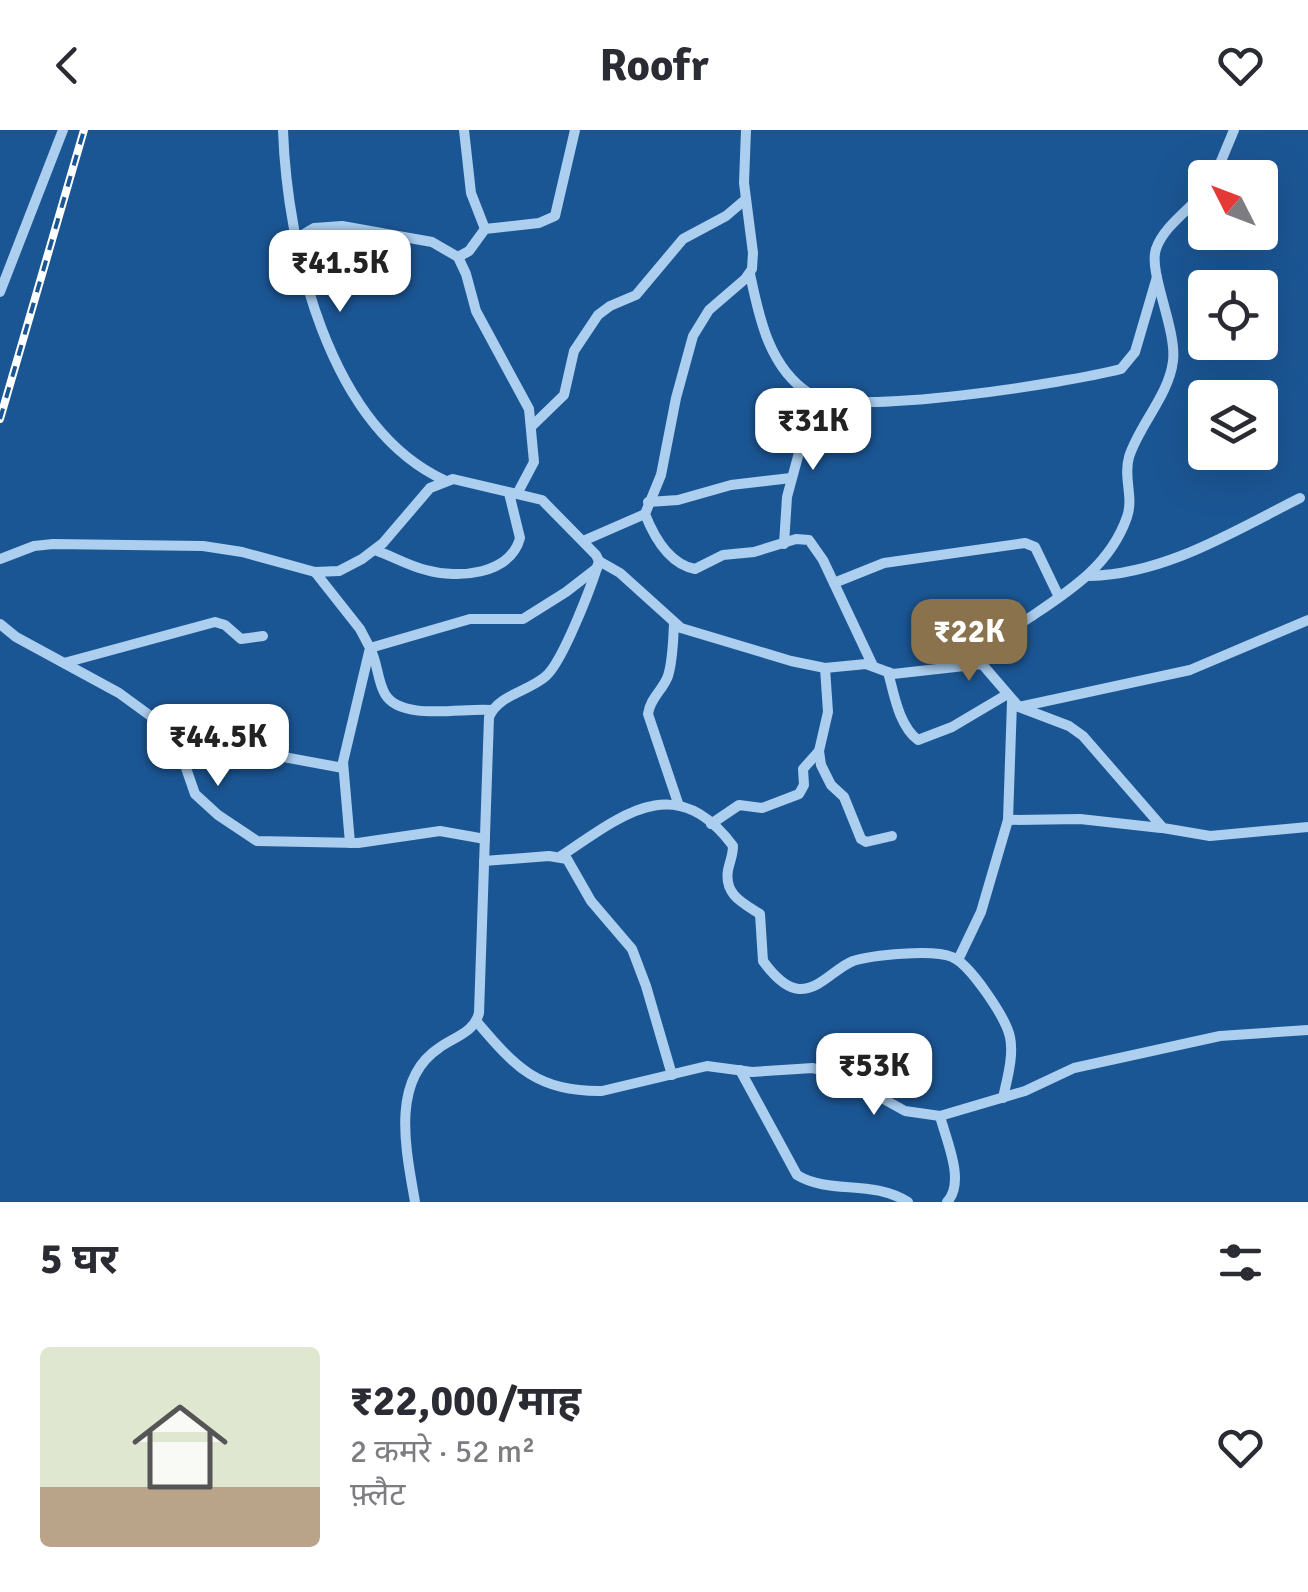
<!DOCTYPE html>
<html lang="hi">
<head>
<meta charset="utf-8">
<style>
	body { margin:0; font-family:Signika,"Noto Sans Devanagari",sans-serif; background:#f7f7f7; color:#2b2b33; height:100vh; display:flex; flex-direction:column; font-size:38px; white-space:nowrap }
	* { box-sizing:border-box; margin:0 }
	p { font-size:32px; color:#7c7c81 }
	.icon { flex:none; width:55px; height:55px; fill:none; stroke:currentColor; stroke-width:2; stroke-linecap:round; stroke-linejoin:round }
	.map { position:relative; height:1072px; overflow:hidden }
	.panel { display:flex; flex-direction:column; background:#fff; flex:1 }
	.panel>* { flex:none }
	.needle { width:65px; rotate:312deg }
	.buttons { position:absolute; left:1188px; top:30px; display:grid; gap:20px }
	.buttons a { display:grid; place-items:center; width:90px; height:90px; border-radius:10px; background:#fff; box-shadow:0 10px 40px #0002; font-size:50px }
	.price { position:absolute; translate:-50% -85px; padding:0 22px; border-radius:20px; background:#fff; color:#222; font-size:32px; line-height:65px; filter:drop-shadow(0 2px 5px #0008) }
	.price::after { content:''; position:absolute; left:50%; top:60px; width:30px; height:22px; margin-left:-15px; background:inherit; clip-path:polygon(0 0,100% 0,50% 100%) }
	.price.active { background:#8a734c; color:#fff }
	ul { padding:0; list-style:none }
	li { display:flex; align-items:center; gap:30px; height:250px; padding:0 40px }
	li span { display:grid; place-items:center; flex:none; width:280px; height:200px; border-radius:10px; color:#555 }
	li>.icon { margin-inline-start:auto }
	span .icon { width:120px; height:120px; fill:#fffc; stroke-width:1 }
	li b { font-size:42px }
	h2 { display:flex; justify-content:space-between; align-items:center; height:120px; padding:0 40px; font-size:42px }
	header { display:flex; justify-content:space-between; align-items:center; height:130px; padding:0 40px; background:#fff; font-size:45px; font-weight:700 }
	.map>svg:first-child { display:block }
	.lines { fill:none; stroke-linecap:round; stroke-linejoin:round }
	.street { stroke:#acceef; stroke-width:10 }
	.rail-casing { stroke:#fff; stroke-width:8 }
	.rail { stroke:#1b5694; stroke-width:4; stroke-dasharray:11; stroke-linecap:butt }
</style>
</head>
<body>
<header><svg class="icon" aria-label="back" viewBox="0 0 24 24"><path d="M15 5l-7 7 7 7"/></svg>Roofr<svg class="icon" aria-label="heart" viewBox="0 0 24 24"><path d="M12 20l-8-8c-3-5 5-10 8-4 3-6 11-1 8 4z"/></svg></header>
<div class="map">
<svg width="1308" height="1072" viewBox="0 0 1308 1072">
	<rect width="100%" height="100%" fill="#1b5694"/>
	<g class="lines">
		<g class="street">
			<path d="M283 0C287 116 328 296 444 350"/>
			<polyline points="464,0 471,63 485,99"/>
			<path d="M746 0 744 53 753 123 752 139 745 149 709 180 693 206 676 268 661 345 645 384C654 407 669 434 695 439L723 425 754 422 796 409 809 410 823 430 873 536"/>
			<polyline points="1214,48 1234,0"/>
			<polyline points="295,109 314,98 342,96 432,112 458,127 466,144 476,181 529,279 534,332 517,364"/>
			<polyline points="458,127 469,121 485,99 539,93 555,86 575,0"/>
			<path d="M750 144C759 187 769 238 810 264 849 288 1071 252 1121 239L1135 222 1157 147"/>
			<polyline points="0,162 63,0"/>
			<polyline points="532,296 564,265 574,221 598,185 610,176 636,165 683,109 726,86 746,69"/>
			<polyline points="648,372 678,370 731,355 791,348"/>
			<polyline points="583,411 645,384"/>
			<polyline points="784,414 787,367 814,267"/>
			<path d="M375 420C392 426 409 436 426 440 458 449 510 445 520 408L509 363"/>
			<path d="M0 429 34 416 53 414 203 416 242 422 315 442 339 441 362 429 383 413 430 358 453 349 542 370 596 425 599 431C592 455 563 531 546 546 528 562 499 564 489 587L479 883C474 903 454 907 439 918 389 951 407 1024 415 1072"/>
			<polyline points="599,431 620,443 681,498 791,531 825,538 866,534 893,544 982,534 1019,577 1069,596 1083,606 1163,698 1210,706 1308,697"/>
			<polyline points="315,442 360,499 370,518 343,632 350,713"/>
			<path d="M1090 446C1166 444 1234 401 1300 368"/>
			<polyline points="834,453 884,433 1025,413 1035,417 1059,467"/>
			<polyline points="0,494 16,507 119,563 167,598 178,615 195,664 218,685 257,711 358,713 440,701 485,709"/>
			<path d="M674 494C673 511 673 530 668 546 663 560 650 568 648 584L678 673"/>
			<polyline points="64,533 215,492 225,495 241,509 263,506"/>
			<path d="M982 534C992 507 1012 500 1035 484 1074 458 1111 433 1127 387 1134 367 1123 348 1129 327 1139 295 1169 265 1173 231 1177 199 1148 142 1156 119 1163 97 1190 79 1205 61"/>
			<polyline points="825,538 828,582 819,621 821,635 831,655 844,667 861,709 866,712 892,706"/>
			<path d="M888 542C894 564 899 596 918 610L952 597 1006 565"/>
			<polyline points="1019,577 1190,540 1308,490"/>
			<path d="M492 580C464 577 401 592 385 564 377 550 378 533 370 518L470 489H523L566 462 597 438"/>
			<polyline points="172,605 243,600 278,626 343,638"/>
			<polyline points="1008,690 1080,689 1161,698"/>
			<polyline points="711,694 739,675 762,678 799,664 804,655 803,639 819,621"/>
			<path d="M561 726C622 685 676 639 733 716 733 725 730 731 728 740 724 765 743 773 760 784L763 831C771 842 785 858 799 859 820 860 835 838 853 831 872 825 933 819 952 827 970 834 1006 888 1010 907 1014 926 1007 949 1003 968"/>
			<polyline points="484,731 549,726 567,729 591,771 632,819 646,856 672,945"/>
			<polyline points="958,830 981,782 1008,690 1012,572"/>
			<path d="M477 892C516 938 538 962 602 961L707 936 752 942 813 938 846 948 905 981 940 986 1025 961 1074 938 1220 906 1308 900"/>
			<path d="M740 940 797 1045C830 1065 871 1049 908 1072"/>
			<path d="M940 986C946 1010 966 1052 947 1072"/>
		</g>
		<defs>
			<polyline id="rail" points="0,289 84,0"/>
		</defs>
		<use href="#rail" class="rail-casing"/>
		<use href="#rail" class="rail"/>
	</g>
</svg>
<div class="buttons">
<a><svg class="needle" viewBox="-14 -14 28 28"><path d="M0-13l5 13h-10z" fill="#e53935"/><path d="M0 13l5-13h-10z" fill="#7c7c81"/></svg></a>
<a><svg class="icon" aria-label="locate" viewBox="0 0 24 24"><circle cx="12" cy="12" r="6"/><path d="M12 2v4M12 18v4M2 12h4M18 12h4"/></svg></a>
<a><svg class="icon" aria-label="layers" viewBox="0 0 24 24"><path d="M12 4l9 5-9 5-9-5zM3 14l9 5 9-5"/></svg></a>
</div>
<b class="price" style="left:340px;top:185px">₹41.5K</b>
<b class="price" style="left:813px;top:343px">₹31K</b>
<b class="price active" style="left:969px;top:554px">₹22K</b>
<b class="price" style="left:218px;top:659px">₹44.5K</b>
<b class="price" style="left:874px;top:988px">₹53K</b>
</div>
<section class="panel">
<h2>5 घर<svg class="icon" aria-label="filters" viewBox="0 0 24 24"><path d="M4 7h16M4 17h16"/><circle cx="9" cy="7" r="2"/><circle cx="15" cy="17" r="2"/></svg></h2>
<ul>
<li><span style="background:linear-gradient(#dfe7d0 70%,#b9a48a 0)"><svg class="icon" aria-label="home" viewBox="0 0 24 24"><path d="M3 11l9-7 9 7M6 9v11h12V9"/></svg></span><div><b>₹22,000/माह</b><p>2 कमरे · 52 m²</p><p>फ़्लैट</p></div><svg class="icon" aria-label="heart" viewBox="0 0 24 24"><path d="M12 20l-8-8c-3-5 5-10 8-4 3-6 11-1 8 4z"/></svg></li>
</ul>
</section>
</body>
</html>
